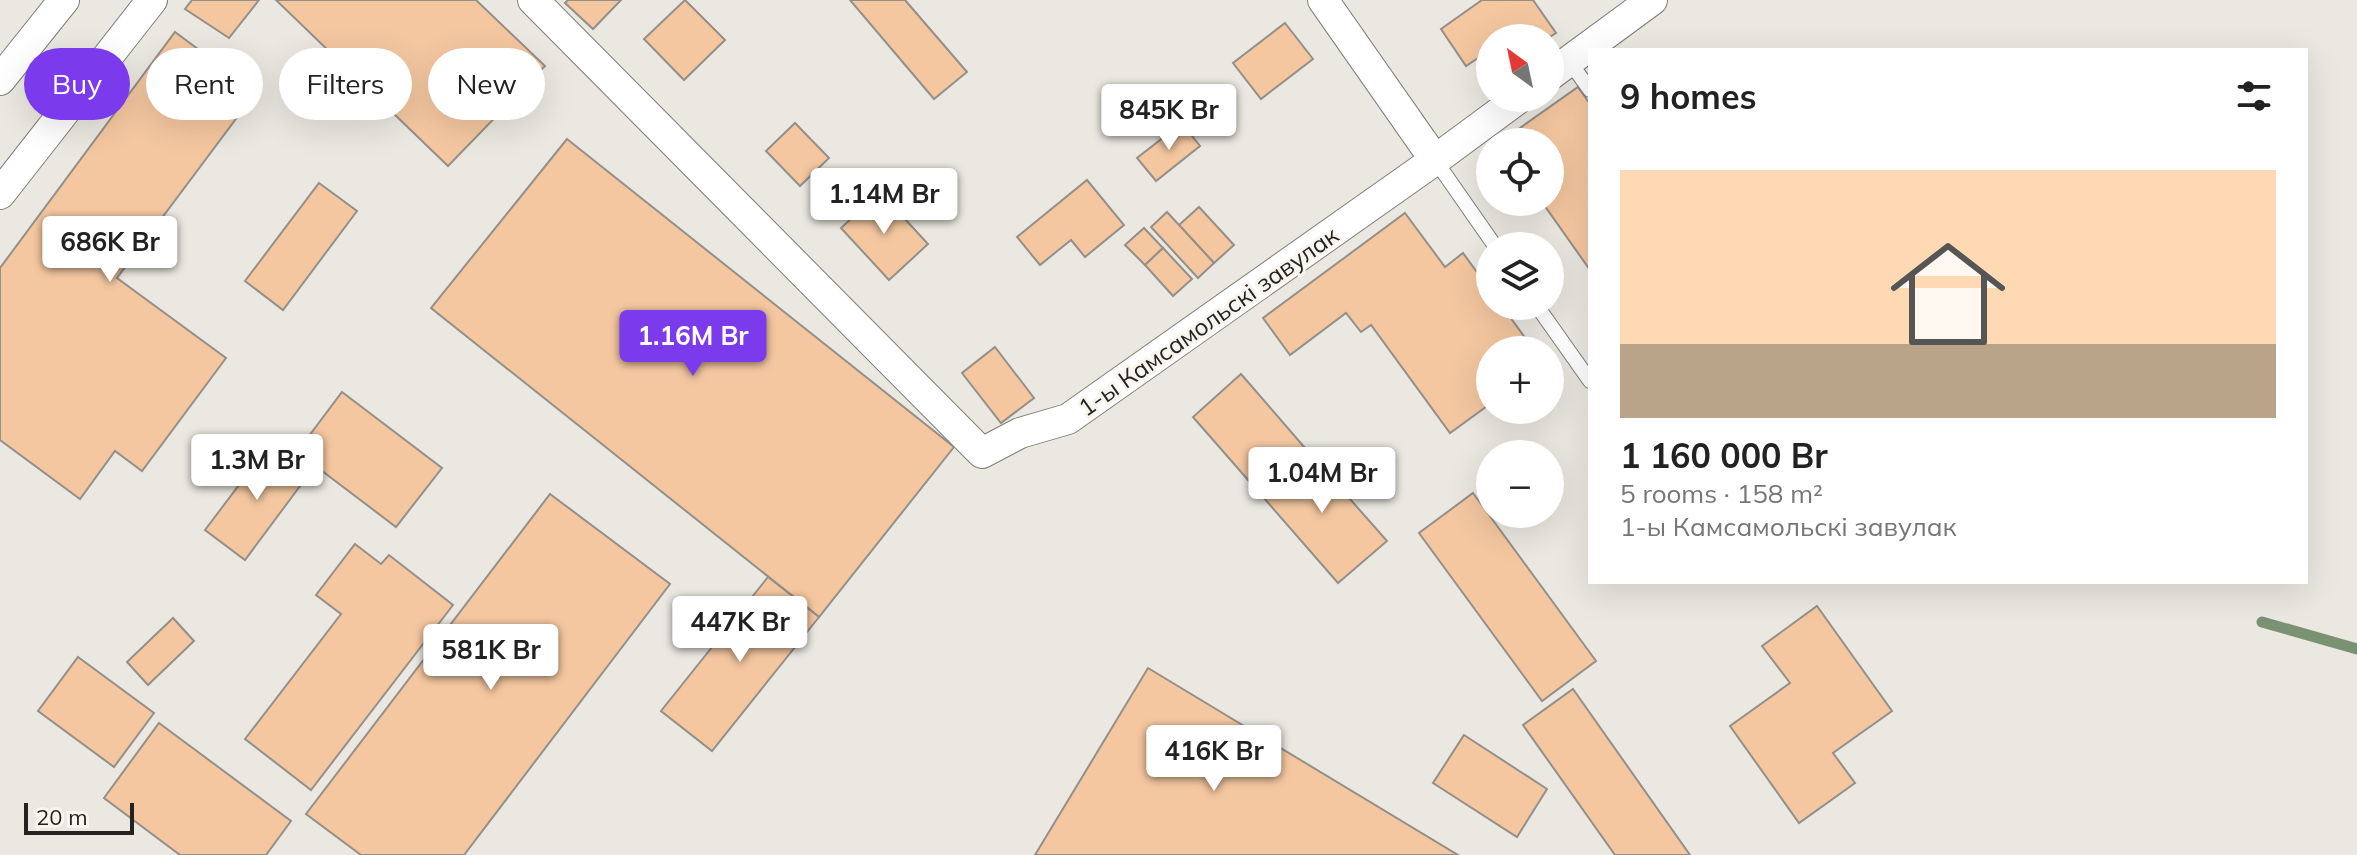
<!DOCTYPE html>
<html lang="en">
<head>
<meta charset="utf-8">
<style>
	body { margin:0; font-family:Mulish,sans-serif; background:#f6f6f6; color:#222; height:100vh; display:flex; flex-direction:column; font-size:30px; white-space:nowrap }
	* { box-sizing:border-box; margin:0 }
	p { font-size:26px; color:#767676 }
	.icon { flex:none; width:44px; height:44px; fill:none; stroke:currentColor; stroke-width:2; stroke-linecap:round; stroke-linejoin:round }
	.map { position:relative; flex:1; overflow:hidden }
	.panel { position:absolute; left:1588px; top:48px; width:720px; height:536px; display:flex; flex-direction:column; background:#fff; border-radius:0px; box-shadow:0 8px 32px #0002 }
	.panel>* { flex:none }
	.top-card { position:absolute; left:24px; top:48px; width:760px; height:72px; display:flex; gap:16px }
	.needle { width:52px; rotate:327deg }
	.fabs { position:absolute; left:1476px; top:24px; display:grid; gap:16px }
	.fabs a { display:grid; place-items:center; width:88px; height:88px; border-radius:50%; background:#fff; box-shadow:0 8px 32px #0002; font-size:40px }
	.scale { position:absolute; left:24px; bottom:20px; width:110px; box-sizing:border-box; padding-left:8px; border:4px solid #252321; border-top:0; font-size:22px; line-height:28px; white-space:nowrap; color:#252321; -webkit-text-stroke:6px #f8f5ee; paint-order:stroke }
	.price { position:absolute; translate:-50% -68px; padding:0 18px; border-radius:8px; background:#fff; color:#222; font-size:26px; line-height:52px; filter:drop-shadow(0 2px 4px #0008) }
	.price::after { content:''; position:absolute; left:50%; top:48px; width:24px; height:18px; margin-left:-12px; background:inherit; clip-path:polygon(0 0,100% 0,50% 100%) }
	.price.current { background:#7c3aed; color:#fff }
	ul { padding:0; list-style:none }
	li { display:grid; align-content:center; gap:16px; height:424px; padding:0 32px }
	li+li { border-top:2px solid #e0e0e0 }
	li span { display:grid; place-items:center; height:248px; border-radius:0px; color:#555 }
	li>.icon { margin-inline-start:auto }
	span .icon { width:144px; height:144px; fill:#fffc; stroke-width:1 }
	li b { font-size:34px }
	h2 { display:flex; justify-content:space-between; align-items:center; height:96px; padding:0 32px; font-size:34px }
	.pill { padding:0 28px; border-radius:36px; background:#fff; box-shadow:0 8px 32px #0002; font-size:28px; line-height:72px }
	.pill.current { background:#7c3aed; color:#fff }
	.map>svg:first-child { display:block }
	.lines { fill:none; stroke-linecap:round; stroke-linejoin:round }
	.stream { stroke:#7b9272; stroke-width:11 }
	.building { fill:#f4c7a0; stroke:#958f8a; stroke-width:2 }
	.lane-casing { stroke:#817e78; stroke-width:16 }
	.street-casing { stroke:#817e78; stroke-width:32 }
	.lane { stroke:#fff; stroke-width:14 }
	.street { stroke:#fff; stroke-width:30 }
	.labels { text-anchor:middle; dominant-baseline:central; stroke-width:6; stroke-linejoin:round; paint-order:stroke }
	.street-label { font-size:24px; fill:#252321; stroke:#f8f5ee }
</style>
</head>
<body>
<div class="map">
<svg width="2357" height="855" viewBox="0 0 2357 855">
	<rect width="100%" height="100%" fill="#ebe8e1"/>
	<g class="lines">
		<polyline class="stream" points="2262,622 2357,649"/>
	</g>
	<g class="building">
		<polygon points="192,0 259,0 229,38 185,9"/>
		<polygon points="276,0 476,0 545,66 448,166"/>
		<polygon points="568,0 621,0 593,29 565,3"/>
		<polygon points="685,0 725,40 684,80 644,39"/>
		<polygon points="850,0 905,0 967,72 934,99"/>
		<polygon points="1482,0 1533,0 1556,33 1548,38 1514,38 1512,35 1507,38 1490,38 1490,50 1466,66 1441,29"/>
		<polygon points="1285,23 1313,59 1261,99 1233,63"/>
		<polygon points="175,32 256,92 117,278 226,358 142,471 115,451 80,499 0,440 0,268"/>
		<polygon points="1578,87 1590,104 1590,270 1542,202 1550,202 1550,142 1500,142"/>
		<polygon points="795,123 829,158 800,186 766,151"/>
		<polygon points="1182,123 1200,146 1156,181 1137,158"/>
		<polygon points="567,139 954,447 819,617 431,308"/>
		<polygon points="1087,180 1124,225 1085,257 1071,240 1040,265 1017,237"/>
		<polygon points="319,183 357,211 283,310 245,281"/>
		<polygon points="880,192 928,244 889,280 841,228"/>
		<polygon points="1199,207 1234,245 1214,263 1179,225"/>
		<polygon points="1167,212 1214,263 1198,278 1151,227"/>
		<polygon points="1405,213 1445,267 1463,253 1490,290 1490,306 1502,306 1534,350 1490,350 1490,404 1450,433 1371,325 1361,332 1346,313 1290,355 1263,318"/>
		<polygon points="1144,228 1163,248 1145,265 1125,245"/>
		<polygon points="1163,248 1192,279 1173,296 1145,265"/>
		<polygon points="995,347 1034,398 1001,423 962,373"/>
		<polygon points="1241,374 1305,448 1256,489 1193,417"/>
		<polygon points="342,392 442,468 396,527 297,452"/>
		<polygon points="270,444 309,474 245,560 205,530"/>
		<polygon points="1305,448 1387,541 1338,583 1256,489"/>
		<polygon points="1473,493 1596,661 1542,701 1419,533"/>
		<polygon points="550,494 670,584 464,855 361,855 306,814"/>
		<polygon points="355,544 381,564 389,555 453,605 311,790 245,739 341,614 316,595"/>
		<polygon points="768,577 819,617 712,751 661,711"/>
		<polygon points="1817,606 1892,711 1833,753 1855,783 1799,823 1730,726 1790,683 1762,646"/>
		<polygon points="173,618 194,641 148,685 127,662"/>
		<polygon points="78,657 154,713 114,767 38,711"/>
		<polygon points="1148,668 1458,855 1035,855"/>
		<polygon points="1573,689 1690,855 1615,855 1523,725"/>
		<polygon points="159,723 291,821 266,855 180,855 104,798"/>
		<polygon points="1464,735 1547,789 1517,837 1433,783"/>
	</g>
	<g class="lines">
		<defs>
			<g id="lane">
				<polyline points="1569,61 1590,90"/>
				<polyline points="1435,160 1495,246"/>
				<polyline points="1537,306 1590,381"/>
			</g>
			<g id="street">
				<polyline points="533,0 982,453 1020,433 1068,419 1435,160 1519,98"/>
				<polyline points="1323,0 1435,160"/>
				<polyline points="1550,75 1652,0"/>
				<polyline points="0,80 64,0"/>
				<polyline points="0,194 152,0"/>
			</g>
		</defs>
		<use href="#lane" class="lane-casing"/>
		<use href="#street" class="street-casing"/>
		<use href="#lane" class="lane"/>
		<use href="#street" class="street"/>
	</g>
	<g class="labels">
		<g class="street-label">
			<text transform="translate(1208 321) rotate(-35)">1-ы Камсамольскі завулак</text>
		</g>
	</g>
</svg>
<div class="fabs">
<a><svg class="needle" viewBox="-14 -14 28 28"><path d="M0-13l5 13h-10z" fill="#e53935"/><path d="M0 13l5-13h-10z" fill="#767676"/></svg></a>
<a><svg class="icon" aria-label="locate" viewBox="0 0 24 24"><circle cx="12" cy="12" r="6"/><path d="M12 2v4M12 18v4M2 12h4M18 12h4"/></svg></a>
<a><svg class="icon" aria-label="layers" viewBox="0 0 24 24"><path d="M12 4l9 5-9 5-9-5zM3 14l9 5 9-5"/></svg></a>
<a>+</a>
<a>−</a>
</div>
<div class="scale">20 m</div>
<b class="price" style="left:1169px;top:152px">845K Br</b>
<b class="price" style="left:884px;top:236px">1.14M Br</b>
<b class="price" style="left:110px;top:284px">686K Br</b>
<b class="price current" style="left:693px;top:378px">1.16M Br</b>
<b class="price" style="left:257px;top:502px">1.3M Br</b>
<b class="price" style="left:1322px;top:515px">1.04M Br</b>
<b class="price" style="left:740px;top:664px">447K Br</b>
<b class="price" style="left:491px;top:692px">581K Br</b>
<b class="price" style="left:1214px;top:793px">416K Br</b>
<div class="top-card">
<a class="pill current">Buy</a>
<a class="pill">Rent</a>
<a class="pill">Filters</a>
<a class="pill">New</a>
</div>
<section class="panel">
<h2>9 homes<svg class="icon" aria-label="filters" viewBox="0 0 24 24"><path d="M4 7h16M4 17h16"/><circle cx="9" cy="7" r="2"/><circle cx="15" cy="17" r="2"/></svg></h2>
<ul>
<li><span style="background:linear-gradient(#ffd9b3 70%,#b9a48a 0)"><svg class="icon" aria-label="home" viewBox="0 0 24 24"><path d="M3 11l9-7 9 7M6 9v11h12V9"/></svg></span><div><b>1 160 000 Br</b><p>5 rooms · 158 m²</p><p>1-ы Камсамольскі завулак</p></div></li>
</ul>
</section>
</div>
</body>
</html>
